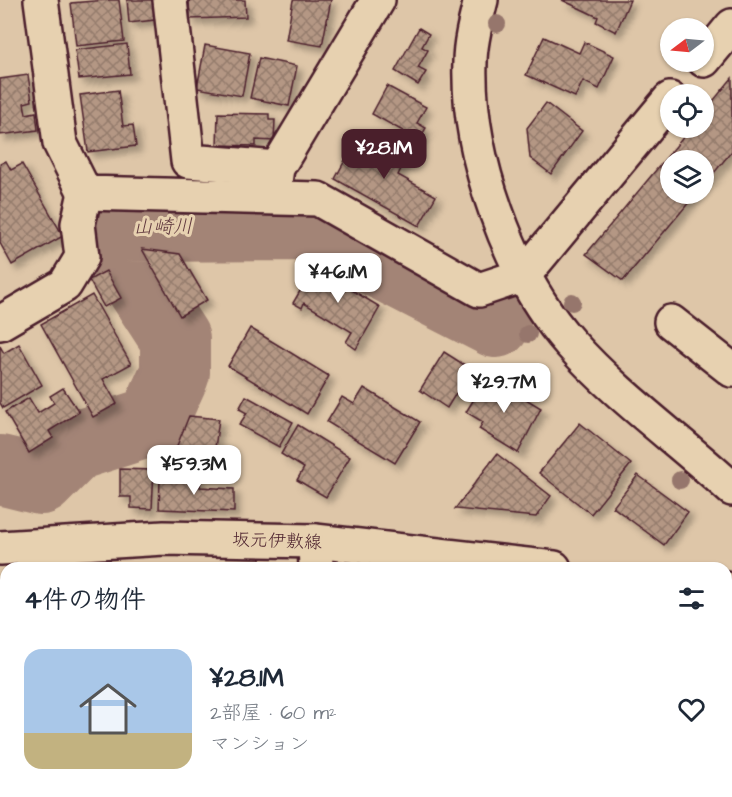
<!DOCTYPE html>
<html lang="ja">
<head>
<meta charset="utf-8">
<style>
	body { margin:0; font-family:"Architects Daughter","Klee One",sans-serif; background:#f2f2f3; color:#1f2937; height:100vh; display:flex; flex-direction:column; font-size:22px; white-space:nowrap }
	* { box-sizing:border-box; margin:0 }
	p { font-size:20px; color:#747a83 }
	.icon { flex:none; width:33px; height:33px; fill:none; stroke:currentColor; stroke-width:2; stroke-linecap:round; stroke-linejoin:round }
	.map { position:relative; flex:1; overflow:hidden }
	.drawer { position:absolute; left:0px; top:562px; width:732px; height:236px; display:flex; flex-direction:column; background:#fff; border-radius:18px 18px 0 0; box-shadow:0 2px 4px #0004 }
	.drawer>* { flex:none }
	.needle { width:39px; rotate:254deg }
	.buttons { position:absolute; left:660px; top:18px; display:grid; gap:12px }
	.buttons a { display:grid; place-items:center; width:54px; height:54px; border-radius:50%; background:#fff; box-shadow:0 2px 4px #0004; font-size:30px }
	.price { position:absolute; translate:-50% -51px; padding:0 14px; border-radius:12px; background:#fff; color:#222; font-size:20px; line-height:39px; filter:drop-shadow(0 2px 3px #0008) }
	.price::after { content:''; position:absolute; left:50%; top:36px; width:18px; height:14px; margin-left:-9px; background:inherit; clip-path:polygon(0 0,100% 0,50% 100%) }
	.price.on { background:#4a1f2b; color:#fff }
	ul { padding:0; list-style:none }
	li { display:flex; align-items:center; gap:18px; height:150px; padding:0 24px }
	li span { display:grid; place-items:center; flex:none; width:168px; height:120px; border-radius:18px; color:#555 }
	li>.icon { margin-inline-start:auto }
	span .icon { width:72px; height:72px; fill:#fffc; stroke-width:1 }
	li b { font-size:26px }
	h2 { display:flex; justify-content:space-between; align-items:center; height:72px; padding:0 24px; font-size:26px }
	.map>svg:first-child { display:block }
	.forest { fill:url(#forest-firs); stroke:#88645f; stroke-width:1.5 }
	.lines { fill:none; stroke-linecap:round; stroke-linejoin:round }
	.river { stroke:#a38476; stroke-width:70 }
	.building { fill:url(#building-cross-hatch); stroke:#4a1f2b; stroke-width:1.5; filter:url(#shadow) }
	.minor-casing { stroke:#4a1f2b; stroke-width:38 }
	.major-casing { stroke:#4a1f2b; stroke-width:38 }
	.minor { stroke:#e7d1b0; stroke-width:33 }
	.major { stroke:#e7d1b0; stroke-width:33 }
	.tree { fill:#96766c }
	.labels { text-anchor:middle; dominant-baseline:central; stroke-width:6; stroke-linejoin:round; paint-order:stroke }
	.street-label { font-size:18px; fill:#4a1f2b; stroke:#e7d1b0 }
	.water-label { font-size:20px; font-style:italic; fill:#60383e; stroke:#e7d1b0 }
</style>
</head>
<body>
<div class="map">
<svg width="732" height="797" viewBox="0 0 732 797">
	<defs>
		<pattern id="forest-firs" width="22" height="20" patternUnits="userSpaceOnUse" patternTransform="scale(1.5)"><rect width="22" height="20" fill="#c5aa93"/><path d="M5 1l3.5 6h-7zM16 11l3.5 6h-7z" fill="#a28a78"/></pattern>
		<pattern id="building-cross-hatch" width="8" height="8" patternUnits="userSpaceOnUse" patternTransform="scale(1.5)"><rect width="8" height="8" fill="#b49784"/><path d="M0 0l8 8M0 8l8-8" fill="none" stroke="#947b6c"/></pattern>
		<filter id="shadow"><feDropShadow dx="5.5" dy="5.5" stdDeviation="3" flood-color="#0004"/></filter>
	</defs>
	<rect width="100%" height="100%" fill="#dec6a8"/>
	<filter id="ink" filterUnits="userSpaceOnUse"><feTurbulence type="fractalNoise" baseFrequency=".0167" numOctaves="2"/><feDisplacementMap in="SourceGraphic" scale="12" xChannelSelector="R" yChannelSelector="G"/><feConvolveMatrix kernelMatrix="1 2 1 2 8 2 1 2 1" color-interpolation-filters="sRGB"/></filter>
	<g filter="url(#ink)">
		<g class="forest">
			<path d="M6 649V734C0 712 0 673 6 649Z"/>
			<polygon points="420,792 614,792 611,797 416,797"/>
		</g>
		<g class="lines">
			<polyline class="river" points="0,470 41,480 75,446 153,421 175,373 175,339 123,259 120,227 316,226 334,240 496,323"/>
		</g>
		<g class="building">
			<polygon points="105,0 119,0 124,41 76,46 71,3"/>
			<polygon points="127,0 153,0 155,20 129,23"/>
			<polygon points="189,0 245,0 246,17 190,19"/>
			<polygon points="293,0 331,0 322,46 286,40"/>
			<polygon points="562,0 630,0 616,32 596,22 598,17"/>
			<polygon points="419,28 429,34 422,47 428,50 418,68 426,72 418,85 395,71"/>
			<polygon points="544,37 579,53 584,42 614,56 599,89 583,81 575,97 526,75"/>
			<polygon points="127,44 130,74 79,79 75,50"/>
			<polygon points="205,45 250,53 242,96 197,88"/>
			<polygon points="259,58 297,66 289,106 250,98"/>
			<polygon points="28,75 32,101 24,103 26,114 36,112 38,130 0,135 0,79"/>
			<polygon points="732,78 732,151 704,185 704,160 670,160 670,194 696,194 623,281 586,254 691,128 704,128 704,112"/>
			<polygon points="387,86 426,107 417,123 426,128 419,140 372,114"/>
			<polygon points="118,90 123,126 133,125 136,146 88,152 80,95"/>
			<polygon points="546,103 582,131 551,174 530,158 527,128"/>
			<polygon points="218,113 269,114 269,120 275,120 274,141 256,140 256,146 217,145"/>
			<polygon points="359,134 406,159 398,175 436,196 419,226 335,179"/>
			<polygon points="6,161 11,170 22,164 63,236 12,265 0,243 0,164"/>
			<polygon points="142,249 180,254 207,300 180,316"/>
			<polygon points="314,267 380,307 356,349 346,342 352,332 304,303 302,308 293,303"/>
			<polygon points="106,271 121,298 104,307 89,280"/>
			<polygon points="92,295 131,364 103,379 117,404 93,417 41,324"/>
			<polygon points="250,328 329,376 307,414 228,366"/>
			<polygon points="19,344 42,385 3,408 0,403 0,346 4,353"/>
			<polygon points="444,352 471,369 447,408 420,390"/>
			<polygon points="488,376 541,408 518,453 479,429 483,422 466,412"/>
			<polygon points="63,388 79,412 49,431 53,438 29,453 5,412 29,398 38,413 54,403 50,396"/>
			<polygon points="364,388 420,422 395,463 327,422 342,397 354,404"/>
			<polygon points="246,396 293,422 279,447 239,425 247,413 239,409"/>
			<polygon points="189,416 219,419 213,463 172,458"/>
			<polygon points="580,423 631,464 591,514 539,473"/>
			<polygon points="298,425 350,457 326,497 297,480 304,468 281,454"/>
			<polygon points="497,454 551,496 536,517 455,509"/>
			<polygon points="120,469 154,470 152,509 131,508 131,497 120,497"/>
			<polygon points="638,475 688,512 664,545 613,507"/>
			<polygon points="160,477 201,478 200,487 234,489 234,512 159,509"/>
			<polygon points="6,602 6,634 0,636 0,604"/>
			<polygon points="259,792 309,792 306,797 268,797"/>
		</g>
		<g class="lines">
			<defs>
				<g id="minor">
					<polyline points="41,0 60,143 85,193 318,199 479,290 524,275 670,99"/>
					<polyline points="170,0 188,161 277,168"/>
					<path d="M481 0C476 20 470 42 470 62 467 155 509 274 570 343 618 397 679 440 732 489"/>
					<polyline points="704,60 732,26"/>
					<polyline points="274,189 277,168 378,0"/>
					<polyline points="671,322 732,370"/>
					<polyline points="0,323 65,285 82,257 78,224 85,193"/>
					<polyline points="315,541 316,568"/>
					<polyline points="390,797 393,792"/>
				</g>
				<g id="major">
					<polyline points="0,548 164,538 315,541 554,568"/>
					<polyline points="726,589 732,591"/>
				</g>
			</defs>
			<use href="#minor" class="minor-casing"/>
			<use href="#major" class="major-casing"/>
			<use href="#minor" class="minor"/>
			<use href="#major" class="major"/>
		</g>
		<g class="tree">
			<circle cx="497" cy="24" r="9"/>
			<circle cx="572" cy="302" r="9"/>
			<circle cx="528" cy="334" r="9"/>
			<circle cx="680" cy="480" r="9"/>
		</g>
	</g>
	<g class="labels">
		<g class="street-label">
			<text transform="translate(277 541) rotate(2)">坂元伊敷線</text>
		</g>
		<g class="water-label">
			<text transform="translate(163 227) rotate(-1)">山崎川</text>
		</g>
	</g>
</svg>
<div class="buttons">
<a><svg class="needle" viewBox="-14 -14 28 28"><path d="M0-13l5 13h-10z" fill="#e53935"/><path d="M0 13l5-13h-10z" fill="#747a83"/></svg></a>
<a><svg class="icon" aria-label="locate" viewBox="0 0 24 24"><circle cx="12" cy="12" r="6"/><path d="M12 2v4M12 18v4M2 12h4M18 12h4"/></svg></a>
<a><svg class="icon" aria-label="layers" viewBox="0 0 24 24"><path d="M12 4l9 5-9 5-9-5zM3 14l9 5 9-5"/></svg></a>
</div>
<b class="price on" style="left:384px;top:180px">¥28.1M</b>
<b class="price" style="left:338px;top:304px">¥46.1M</b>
<b class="price" style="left:504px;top:414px">¥29.7M</b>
<b class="price" style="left:194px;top:496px">¥59.3M</b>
<section class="drawer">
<h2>4件の物件<svg class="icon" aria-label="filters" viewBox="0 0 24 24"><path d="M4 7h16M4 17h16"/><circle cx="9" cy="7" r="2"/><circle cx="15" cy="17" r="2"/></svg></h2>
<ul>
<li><span style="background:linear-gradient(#a9c7e8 70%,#c2b280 0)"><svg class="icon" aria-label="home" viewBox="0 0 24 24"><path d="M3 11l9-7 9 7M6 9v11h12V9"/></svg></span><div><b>¥28.1M</b><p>2部屋 · 60 m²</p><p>マンション</p></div><svg class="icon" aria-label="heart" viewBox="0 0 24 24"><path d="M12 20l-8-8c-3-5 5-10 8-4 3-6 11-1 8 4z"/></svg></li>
</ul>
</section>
</div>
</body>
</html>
